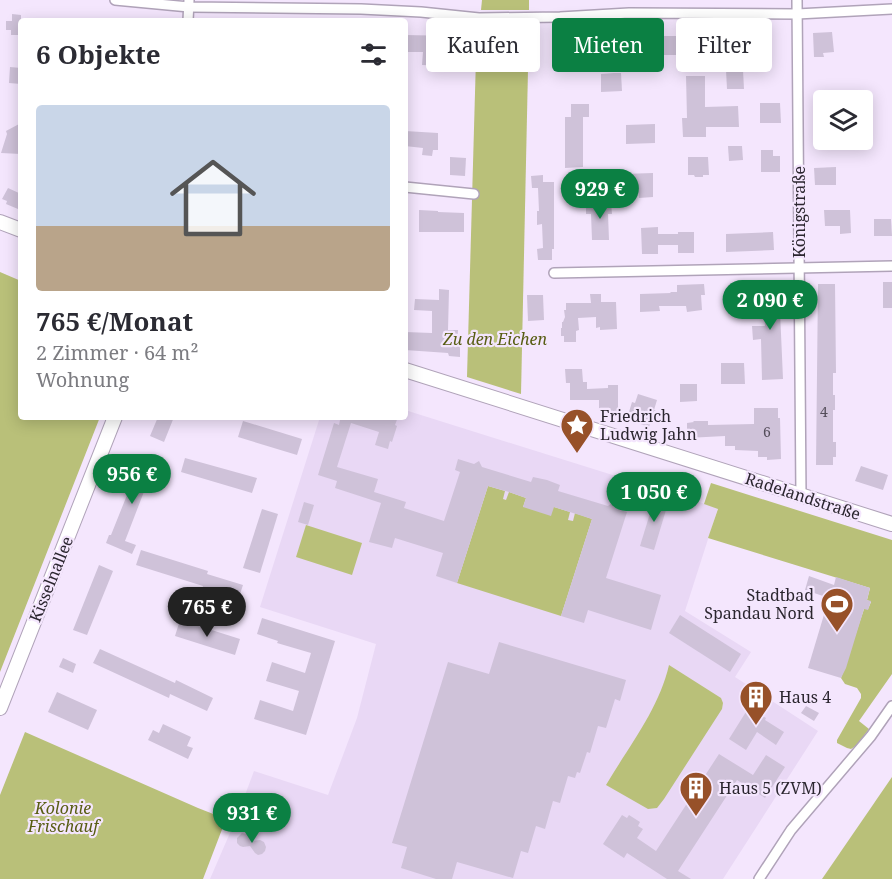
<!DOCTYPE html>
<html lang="de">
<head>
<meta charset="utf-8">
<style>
	body { margin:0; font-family:"Noto Serif",serif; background:#f7f7f7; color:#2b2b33; height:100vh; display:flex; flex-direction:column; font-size:22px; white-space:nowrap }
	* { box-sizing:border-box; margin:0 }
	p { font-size:20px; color:#7c7c81 }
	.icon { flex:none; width:33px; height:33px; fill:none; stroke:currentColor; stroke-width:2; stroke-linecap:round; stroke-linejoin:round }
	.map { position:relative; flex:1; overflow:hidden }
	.drawer { position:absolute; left:18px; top:18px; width:390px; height:402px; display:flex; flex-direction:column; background:#fff; border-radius:6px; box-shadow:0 3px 15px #0003 }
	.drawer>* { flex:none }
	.top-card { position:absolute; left:426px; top:18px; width:375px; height:54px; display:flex; gap:12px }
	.tools { position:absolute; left:813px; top:90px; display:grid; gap:12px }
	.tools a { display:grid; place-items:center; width:60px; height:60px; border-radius:6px; background:#fff; box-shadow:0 3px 15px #0003; font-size:30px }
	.price { position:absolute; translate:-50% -51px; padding:0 14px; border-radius:21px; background:#0b8043; color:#fff; font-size:20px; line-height:39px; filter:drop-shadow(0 2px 3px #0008) }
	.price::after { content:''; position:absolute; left:50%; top:36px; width:18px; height:14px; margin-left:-9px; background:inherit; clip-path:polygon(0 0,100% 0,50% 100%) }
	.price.selected { background:#222; color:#fff }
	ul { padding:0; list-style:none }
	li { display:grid; align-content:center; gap:12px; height:318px; padding:0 18px }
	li+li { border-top:2px solid #e1e1e2 }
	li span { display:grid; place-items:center; height:186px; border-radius:6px; color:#555 }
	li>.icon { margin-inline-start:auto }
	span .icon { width:108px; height:108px; fill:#fffc; stroke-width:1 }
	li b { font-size:26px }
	h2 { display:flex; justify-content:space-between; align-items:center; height:72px; padding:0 18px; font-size:26px }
	.pill { padding:0 21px; border-radius:6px; background:#fff; box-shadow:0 3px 15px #0003; font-size:21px; line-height:54px }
	.pill.selected { background:#0b8043; color:#fff }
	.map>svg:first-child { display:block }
	.built { fill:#e9d8f5 }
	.green { fill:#b9c079 }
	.building { fill:#cfc2d9 }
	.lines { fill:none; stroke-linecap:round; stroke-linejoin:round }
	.street-casing { stroke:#b0a3b9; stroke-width:12 }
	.secondary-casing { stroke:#b0a3b9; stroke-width:16 }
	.street { stroke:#fff; stroke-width:9 }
	.secondary { stroke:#fff; stroke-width:14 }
	.labels { text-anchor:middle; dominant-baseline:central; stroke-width:4.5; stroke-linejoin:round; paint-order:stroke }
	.number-label { font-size:14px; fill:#544d5a }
	.street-label { font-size:16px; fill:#2b262f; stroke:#f4e6fd }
	.park-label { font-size:16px; font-style:italic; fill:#585d13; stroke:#f4e6fd }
	.poi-label { font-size:16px; fill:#2b262f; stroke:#f4e6fd; text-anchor:start }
</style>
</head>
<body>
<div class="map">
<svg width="892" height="879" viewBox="0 0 892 879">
	<rect width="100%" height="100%" fill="#f4e6fd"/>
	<polygon class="built" points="405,410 718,508 685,611 751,652 735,677 818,731 723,879 210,879 236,819 254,771 328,795 357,718 376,644 260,607 320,417 405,417"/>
	<g class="green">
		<polygon points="482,0 529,0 529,10 481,10"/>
		<polygon points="477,22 529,23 521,394 467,377"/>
		<polygon points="0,272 21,281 21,417 100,417 0,672"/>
		<polygon points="711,483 892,540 892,674 859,721 869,729 857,745 851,749 847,748 837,743 837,740 861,698 861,694 857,688 845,684 841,678 864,609 868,609 871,602 867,600 870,588 708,538 718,509 704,504"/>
		<polygon points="488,486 505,491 503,499 506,500 509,492 526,498 523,507 554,507 570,512 568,520 573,521 575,513 592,519 561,616 457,583"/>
		<polygon points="306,525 362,543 352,575 296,557"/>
		<path d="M669 665 721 698 723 703 722 709 664 799 657 808 648 809 606 785C629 746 659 709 669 665Z"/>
		<polygon points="25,732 198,808 226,819 203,879 0,879 0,795"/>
		<polygon points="892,777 892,879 822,879"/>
	</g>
	<g class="building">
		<polygon points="12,14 21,15 21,35 11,35 11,30 6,30 6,21 12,21"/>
		<polygon points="832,32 834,52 823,53 824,57 814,57 813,33"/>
		<polygon points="455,33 472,33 472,53 444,53 444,66 422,65 423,52 405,52 405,35 455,36"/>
		<polygon points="753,33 772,33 772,54 753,54 753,49 730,50 729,57 720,57 720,35 753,35"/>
		<polygon points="560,36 611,36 610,56 578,56 578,62 559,62"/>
		<polygon points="637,36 696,36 696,55 636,55"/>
		<polygon points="10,67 21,68 21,84 9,83"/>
		<polygon points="726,70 743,70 744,89 727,89"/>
		<polygon points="614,73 621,73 622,91 601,92 601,74"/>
		<polygon points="686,76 705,76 705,107 738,106 739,127 706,127 706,137 683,137 682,118 687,118"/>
		<polygon points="760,103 780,103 781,123 760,123"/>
		<polygon points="571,104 589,104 589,117 583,117 583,167 565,168 565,117 571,117"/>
		<polygon points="21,123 21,154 1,153 7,134 6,131"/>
		<polygon points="655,124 655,143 626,144 626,125"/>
		<polygon points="405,131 438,133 438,150 433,150 432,156 422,155 423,148 405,146"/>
		<polygon points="728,146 742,146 743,160 729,161"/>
		<polygon points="761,150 773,150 773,156 780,156 780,172 761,172"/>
		<polygon points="450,157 466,158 465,176 450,175"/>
		<polygon points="688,157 708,157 709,175 703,175 703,177 695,177 694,175 688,175"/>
		<polygon points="836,167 836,185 815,185 814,168"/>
		<polygon points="653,173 653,197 639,198 638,190 623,191 623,174"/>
		<polygon points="543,175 543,182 554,182 554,249 552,249 552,260 538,260 537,249 543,248 542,224 537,225 537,211 539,211 538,188 532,188 531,176"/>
		<polygon points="8,188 21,194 21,203 18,209 6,204 7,201 2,199"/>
		<polygon points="597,202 611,202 612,214 608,214 609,240 592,240 591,214 586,214 586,205 597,204"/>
		<polygon points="419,210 438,211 438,212 464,213 464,232 419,232"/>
		<polygon points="824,210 850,210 851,233 840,234 840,226 825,226"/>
		<polygon points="874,219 891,219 892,236 874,236"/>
		<polygon points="658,227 658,234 678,234 678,232 694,232 694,253 678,253 678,245 658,245 658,254 642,254 641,228"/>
		<polygon points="773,232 774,250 726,252 726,234"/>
		<rect x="883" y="282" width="9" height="26"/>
		<polygon points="704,284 705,295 701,295 702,310 687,312 686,306 659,306 660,311 640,312 640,294 671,293 670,292 677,292 677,285"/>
		<polygon points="818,284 835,284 836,373 833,373 833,395 835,395 835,410 833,410 833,442 836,442 836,457 833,457 833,465 816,465"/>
		<polygon points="765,285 781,285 782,311 780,311 783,379 762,380 761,339 753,340 752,326 765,326 763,301 752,296 752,286 765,286"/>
		<polygon points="439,289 449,290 448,330 458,330 457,344 460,344 460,357 449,356 448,353 405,350 405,332 432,333 432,311 414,310 415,299 439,300"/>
		<polygon points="590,294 601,294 601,302 616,302 617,329 600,330 600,327 596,328 596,317 578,318 579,330 576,331 576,342 564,342 564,336 561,336 561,328 562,328 562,322 563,322 565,317 564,310 566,310 566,303 591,303"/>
		<polygon points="527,295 543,295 544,320 528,321"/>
		<polygon points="721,363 744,363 745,384 721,384"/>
		<polygon points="565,369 582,369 583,382 587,382 587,389 608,388 608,385 618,385 618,412 609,412 609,409 599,409 599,400 570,400 570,383 566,383"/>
		<polygon points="680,384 697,384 697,401 680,402"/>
		<polygon points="638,394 657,400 654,410 656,411 654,411 649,427 629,420 632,412 629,412 632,402 635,403"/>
		<polygon points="754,408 778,408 778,418 780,418 781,459 767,460 767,457 758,457 758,451 735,450 735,446 725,446 725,436 687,438 687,423 694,422 693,421 708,421 708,425 754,424"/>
		<polygon points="158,417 174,417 164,442 150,436"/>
		<polygon points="337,417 398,417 395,425 397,426 392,442 390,441 388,449 375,445 379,432 351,423 337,467 378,479 374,492 406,502 404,508 444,521 460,472 455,470 458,459 474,464 479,461 482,467 531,482 533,477 547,480 560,485 558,491 608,506 613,502 617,509 627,512 606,578 661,595 651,630 588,610 584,623 561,616 592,519 554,507 551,516 523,507 526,498 509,492 488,486 457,583 436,576 443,553 395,538 392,548 369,542 381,503 335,488 337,481 318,475 334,423 339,425 340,420 337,419"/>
		<polygon points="243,421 302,439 297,455 238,437"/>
		<polygon points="143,455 159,461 147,490 145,489 125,541 136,545 132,554 106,543 109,535 111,535"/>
		<polygon points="185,458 257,478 252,493 181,472"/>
		<polygon points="861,466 888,475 883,490 855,481"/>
		<polygon points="655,497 669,500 654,550 640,546"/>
		<polygon points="304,502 314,505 308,525 298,522"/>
		<polygon points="262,509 278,514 260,573 243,568"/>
		<polygon points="141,550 208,571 207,574 243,585 238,600 202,589 203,586 136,565"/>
		<polygon points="99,565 113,571 87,635 73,630"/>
		<polygon points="809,576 834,585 836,577 870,588 867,600 871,601 868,610 864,609 846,668 841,678 808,668 829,598 805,590"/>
		<polygon points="680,615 741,654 730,672 669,633"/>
		<polygon points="262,618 335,641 306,735 254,719 260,700 293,711 299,691 266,681 272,662 305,673 311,653 277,643 278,641 257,634"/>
		<polygon points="180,620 240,639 235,655 175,636"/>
		<polygon points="499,642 626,680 620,701 615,699 606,728 598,726 590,753 587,752 580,773 577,772 575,778 568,776 560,803 553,801 545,829 536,826 528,853 521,851 513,878 457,862 452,879 436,879 401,868 407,847 392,843 448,662 489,674"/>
		<polygon points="100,649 175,683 176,680 213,698 207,711 170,694 169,698 93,663"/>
		<polygon points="63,658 76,664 73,673 59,667"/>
		<polygon points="57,692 97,710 88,730 48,712"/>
		<polygon points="806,706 819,713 814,721 801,713"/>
		<polygon points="749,707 766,718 765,720 784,732 776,745 757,732 746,750 729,739"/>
		<polygon points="163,724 191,737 187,746 193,748 188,759 148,740 153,730 159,733"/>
		<polygon points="719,754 753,775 766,755 785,767 765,798 737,780 678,871 691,879 667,879 627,853 624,858 603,844 622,815 627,818 629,815 640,822 638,826 643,829 637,838 656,851 699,785 693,781 698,773 704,777"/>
		<polygon points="242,833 249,835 253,841 260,840 264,842 266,847 265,851 262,854 258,855 255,853 250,846 243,847 240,846 237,843 237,838"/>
	</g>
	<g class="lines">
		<defs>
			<g id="street">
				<polyline points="115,0 189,7 361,9 421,12 479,18 560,17 629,13 797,14 892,9"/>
				<polyline points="797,0 801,496"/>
				<polyline points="188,21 189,0"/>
				<polyline points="405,187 474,194"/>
				<polyline points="554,273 892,266"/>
				<polyline points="759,879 791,830 871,736 892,706"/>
			</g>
			<g id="secondary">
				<polyline points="0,222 21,230"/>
				<polyline points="405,370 892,524"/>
				<polyline points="0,708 115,417"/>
			</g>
		</defs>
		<use href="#street" class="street-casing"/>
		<use href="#secondary" class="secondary-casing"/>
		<use href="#street" class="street"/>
		<use href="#secondary" class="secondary"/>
	</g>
	<defs>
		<symbol id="sight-pin" viewBox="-11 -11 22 30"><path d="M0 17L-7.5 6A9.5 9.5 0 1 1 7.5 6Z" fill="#975129" stroke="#f4e6fd"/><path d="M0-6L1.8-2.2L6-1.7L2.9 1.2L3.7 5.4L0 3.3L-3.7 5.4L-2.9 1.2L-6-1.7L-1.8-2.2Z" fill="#fff"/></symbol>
		<symbol id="stadium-pin" viewBox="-11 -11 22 30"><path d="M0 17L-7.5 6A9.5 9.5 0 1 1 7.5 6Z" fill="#975129" stroke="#f4e6fd"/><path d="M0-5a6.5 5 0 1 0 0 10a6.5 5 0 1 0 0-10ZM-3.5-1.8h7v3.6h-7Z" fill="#fff"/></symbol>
		<symbol id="building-pin" viewBox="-11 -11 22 30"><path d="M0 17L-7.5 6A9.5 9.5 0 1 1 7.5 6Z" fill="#975129" stroke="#f4e6fd"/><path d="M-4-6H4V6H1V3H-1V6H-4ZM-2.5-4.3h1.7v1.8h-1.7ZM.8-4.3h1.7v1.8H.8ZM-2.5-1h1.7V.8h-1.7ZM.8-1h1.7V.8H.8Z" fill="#fff"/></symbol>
	</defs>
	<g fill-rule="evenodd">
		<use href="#sight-pin" x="558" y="406" width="38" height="52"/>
		<use href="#stadium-pin" x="818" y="585" width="38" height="52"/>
		<use href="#building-pin" x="737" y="678" width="38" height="52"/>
		<use href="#building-pin" x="677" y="769" width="38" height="52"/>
	</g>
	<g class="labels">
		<g class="number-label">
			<text x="824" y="411">4</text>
			<text x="767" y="431">6</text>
		</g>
		<g class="street-label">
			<text transform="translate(799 212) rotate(-90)">Königstraße</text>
			<text transform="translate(803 496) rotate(18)">Radelandstraße</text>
			<text transform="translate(51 579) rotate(-68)">Kisselnallee</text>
		</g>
		<g class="park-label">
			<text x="495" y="339">Zu den Eichen</text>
			<text x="63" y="808">Kolonie<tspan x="63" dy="18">Frischauf</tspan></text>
		</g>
		<g class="poi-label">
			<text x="600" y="416">Friedrich<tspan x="600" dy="18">Ludwig Jahn</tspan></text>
			<text x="814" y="595" text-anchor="end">Stadtbad<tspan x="814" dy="18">Spandau Nord</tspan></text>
			<text x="779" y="697">Haus 4</text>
			<text x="719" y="788">Haus 5 (ZVM)</text>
		</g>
	</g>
</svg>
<div class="tools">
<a><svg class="icon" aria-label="layers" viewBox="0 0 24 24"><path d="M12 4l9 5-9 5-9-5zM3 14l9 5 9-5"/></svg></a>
</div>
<b class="price" style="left:600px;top:220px">929 €</b>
<b class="price" style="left:770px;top:331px">2 090 €</b>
<b class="price" style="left:132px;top:505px">956 €</b>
<b class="price" style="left:654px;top:523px">1 050 €</b>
<b class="price selected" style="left:207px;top:638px">765 €</b>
<b class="price" style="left:252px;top:844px">931 €</b>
<div class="top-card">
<a class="pill">Kaufen</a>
<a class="pill selected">Mieten</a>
<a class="pill">Filter</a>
</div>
<section class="drawer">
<h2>6 Objekte<svg class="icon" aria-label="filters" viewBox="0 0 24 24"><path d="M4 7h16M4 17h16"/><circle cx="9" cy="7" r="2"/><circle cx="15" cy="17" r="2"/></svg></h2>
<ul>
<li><span style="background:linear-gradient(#c9d6e8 65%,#b9a48a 0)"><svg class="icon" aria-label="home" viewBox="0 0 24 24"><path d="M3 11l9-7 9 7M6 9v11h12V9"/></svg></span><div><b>765 €/Monat</b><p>2 Zimmer · 64 m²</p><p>Wohnung</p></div></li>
</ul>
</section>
</div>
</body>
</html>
